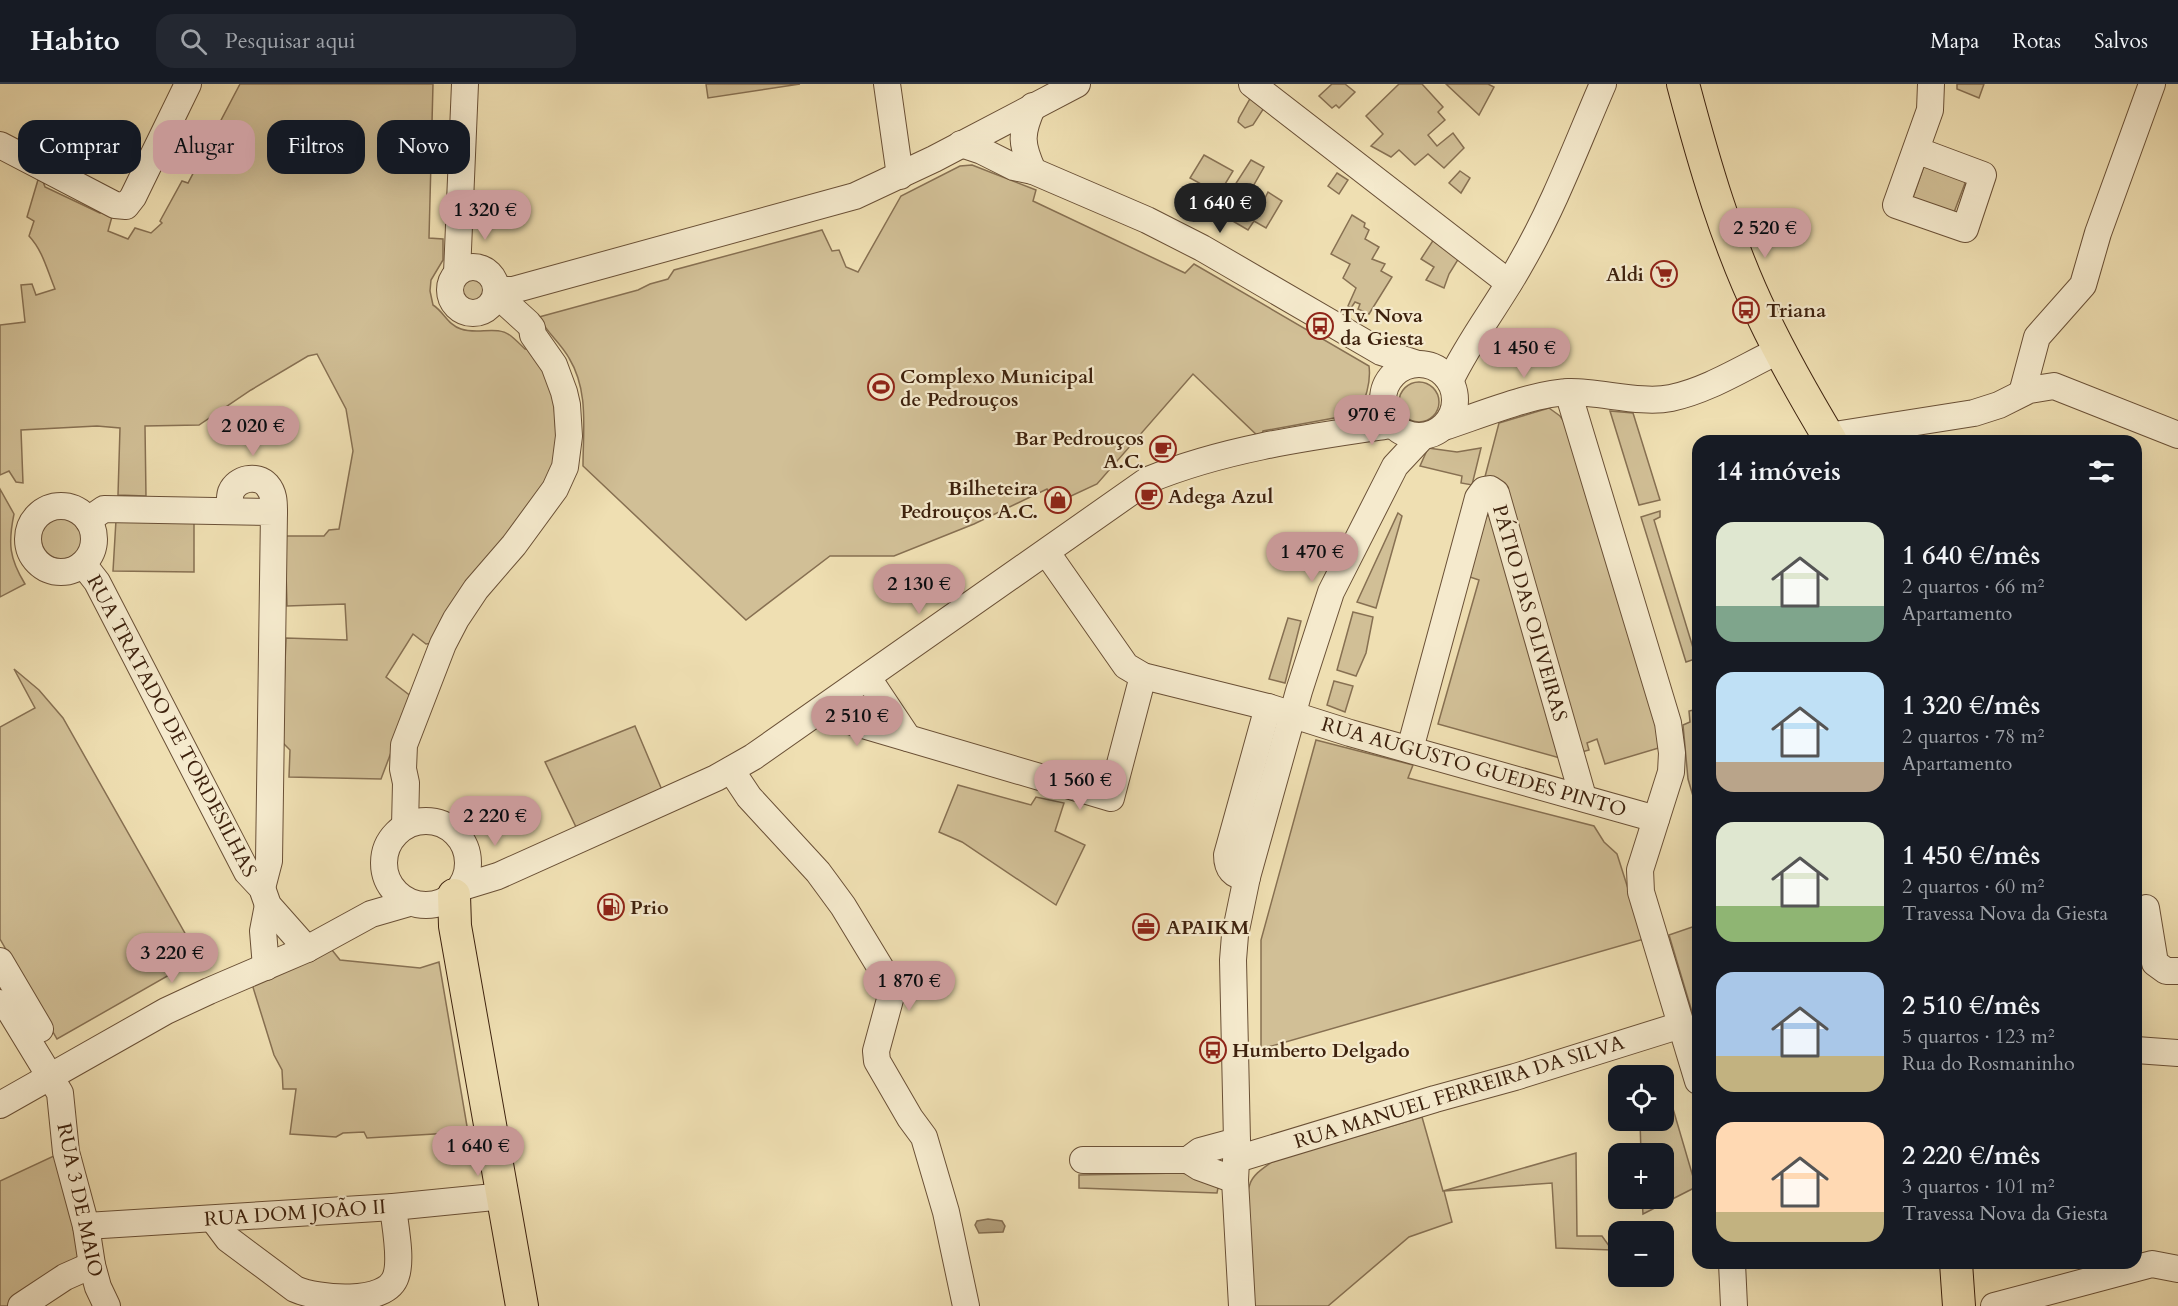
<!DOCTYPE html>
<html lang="pt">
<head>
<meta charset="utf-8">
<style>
	body { margin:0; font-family:Cardo,serif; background:#242831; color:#f1f3f6; height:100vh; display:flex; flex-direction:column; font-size:22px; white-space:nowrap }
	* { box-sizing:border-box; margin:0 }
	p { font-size:20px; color:#9ea1a6 }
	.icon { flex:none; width:33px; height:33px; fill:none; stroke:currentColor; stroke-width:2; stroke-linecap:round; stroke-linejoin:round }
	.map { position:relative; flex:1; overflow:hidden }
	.side { position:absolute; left:1692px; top:351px; width:450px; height:834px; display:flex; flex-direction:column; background:#171b24; border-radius:18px; box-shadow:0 6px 24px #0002 }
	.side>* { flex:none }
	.banner { position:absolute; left:18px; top:36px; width:570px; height:54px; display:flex; gap:12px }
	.fabs { position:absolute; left:1608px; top:981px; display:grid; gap:12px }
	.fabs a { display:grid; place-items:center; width:66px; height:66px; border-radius:12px; background:#171b24; box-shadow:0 6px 24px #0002; font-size:30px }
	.price { position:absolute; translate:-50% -51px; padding:0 14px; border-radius:21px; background:#c59692; color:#111; font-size:20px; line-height:39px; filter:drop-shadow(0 2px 3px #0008) }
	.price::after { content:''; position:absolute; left:50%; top:36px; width:18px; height:14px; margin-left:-9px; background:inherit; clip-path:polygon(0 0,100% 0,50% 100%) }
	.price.on { background:#222; color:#fff }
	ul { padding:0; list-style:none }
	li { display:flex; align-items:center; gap:18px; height:150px; padding:0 24px }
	li span { display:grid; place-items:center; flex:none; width:168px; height:120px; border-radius:18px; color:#555 }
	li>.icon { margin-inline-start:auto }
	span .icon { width:72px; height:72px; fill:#fffc; stroke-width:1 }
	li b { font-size:26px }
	h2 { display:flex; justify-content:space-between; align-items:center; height:72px; padding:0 24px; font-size:26px }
	.tag { padding:0 21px; border-radius:18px; background:#171b24; box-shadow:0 6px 24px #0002; font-size:21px; line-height:54px }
	.tag.on { background:#c59692; color:#111 }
	header { display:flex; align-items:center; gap:36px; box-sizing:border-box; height:84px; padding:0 30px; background:#171b24; border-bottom:2px solid #363941 }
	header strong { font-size:28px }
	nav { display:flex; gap:33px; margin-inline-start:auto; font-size:21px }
	.search { width:420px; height:54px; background:#242831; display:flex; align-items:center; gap:15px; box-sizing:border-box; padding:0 21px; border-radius:18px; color:#9ea1a6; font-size:22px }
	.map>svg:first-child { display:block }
	.green { fill:#d1bf96; stroke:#877052; stroke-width:1.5 }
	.water { fill:#b29e7a; stroke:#836c4e; stroke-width:1.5 }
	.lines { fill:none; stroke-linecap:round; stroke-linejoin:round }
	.minor-casing { stroke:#6a5036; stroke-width:28 }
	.major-casing { stroke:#3d210d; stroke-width:34 }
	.minor { stroke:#f5eacd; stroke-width:26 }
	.major { stroke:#efdfb2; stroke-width:32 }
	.labels { text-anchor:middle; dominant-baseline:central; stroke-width:4.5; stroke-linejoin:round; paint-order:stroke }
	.poi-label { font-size:20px; font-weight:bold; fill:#3d210d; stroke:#f5eacd; text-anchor:start }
	.street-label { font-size:20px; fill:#3d210d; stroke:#f5eacd }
</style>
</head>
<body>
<header>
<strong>Habito</strong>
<div class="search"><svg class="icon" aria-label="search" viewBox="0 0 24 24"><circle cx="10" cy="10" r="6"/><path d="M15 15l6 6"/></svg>Pesquisar aqui</div>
<nav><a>Mapa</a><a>Rotas</a><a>Salvos</a></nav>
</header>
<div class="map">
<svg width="2178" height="1222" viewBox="0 0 2178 1222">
	<rect width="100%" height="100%" fill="#efdfb2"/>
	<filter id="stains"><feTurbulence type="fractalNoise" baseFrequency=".00333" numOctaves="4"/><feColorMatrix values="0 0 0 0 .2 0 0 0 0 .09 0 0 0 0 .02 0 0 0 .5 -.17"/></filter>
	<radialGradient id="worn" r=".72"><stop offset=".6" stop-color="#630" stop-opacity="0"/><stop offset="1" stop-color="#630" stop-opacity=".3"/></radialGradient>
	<g class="green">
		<path d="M240 0H433L429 154 443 155V176L431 196 430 207 433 221C444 228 448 241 461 245 478 251 497 241 511 252 516 256 521 261 525 265H531L553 302 557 364 549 398 434 559 426 560 413 550 386 593 412 613 381 695 289 693 290 666 282 658 286 554 347 556 345 520 287 522 285 452H324L329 446 339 445 353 367 346 325 317 270 308 272 251 306 199 341 145 342 146 412 118 411 120 344 97 342 21 346 23 399 16 398 9 387 0 391V241L25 238 21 201 32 200 36 211 55 205C47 186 43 167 29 152L34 137 27 133 40 89 45 103 100 129 105 124 113 129 108 147 128 155 135 144 151 149 162 139 160 137 182 97 188 99Z"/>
		<polygon points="706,0 800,0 708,14"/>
		<polygon points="1332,0 1345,0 1355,8 1339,24 1336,21 1332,24 1319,12"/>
		<polygon points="1399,0 1422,0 1443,23 1438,28 1445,36 1428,51 1437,62 1453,49 1464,64 1444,84 1428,70 1415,81 1399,66 1391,73 1371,62 1383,50 1366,32"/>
		<polygon points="1446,0 1488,0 1494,3 1479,31"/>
		<polygon points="1957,0 1984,0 1979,14 1957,5"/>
		<polygon points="1251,13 1264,24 1253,41 1245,44 1238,38 1239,34"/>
		<polygon points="1204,71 1233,87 1219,110 1190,94"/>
		<polygon points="1251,76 1264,83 1251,106 1265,114 1268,108 1282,117 1266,144 1254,137 1248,146 1231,136 1236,130 1222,121"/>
		<polygon points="1925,79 1967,94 1953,131 1912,116"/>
		<path d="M972 81 1036 106 1033 117 1185 189 1194 180 1369 282C1371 296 1366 319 1356 330L1263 347 1261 355 1193 290 1097 400 1056 419 1047 405 974 440 894 472H830L746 536 583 382C583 345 589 307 569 274 561 259 546 248 539 233L638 206 650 200 668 195 674 186 822 146 832 167 839 166 846 183 858 188 901 112 960 82Z"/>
		<polygon points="1460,87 1470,94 1461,109 1449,99"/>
		<polygon points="1337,89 1348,96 1339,110 1328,102"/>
		<polygon points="1352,131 1365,139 1364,143 1369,146 1365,155 1379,163 1372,175 1385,180 1381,187 1392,193 1369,230 1358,225 1360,220 1355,218 1351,224 1348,222 1356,204 1343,194 1350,180 1331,170"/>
		<polygon points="1434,155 1459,174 1449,190 1444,204 1426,196 1434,183 1421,175"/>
		<circle cx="473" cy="205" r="15"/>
		<circle cx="1419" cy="318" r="20"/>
		<polygon points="1549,324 1560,332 1567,342 1662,663 1605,680 1597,655 1587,659 1589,666 1560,674 1438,640 1479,496 1467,492 1482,437 1489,430 1481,408 1499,339"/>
		<polygon points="1610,327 1633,329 1660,416 1639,421"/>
		<polygon points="1428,364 1457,368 1481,364 1472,401 1461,399 1462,392 1420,382"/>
		<path d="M0 405 14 430C8 459 9 474 25 500L0 513Z"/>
		<polygon points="1660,427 1660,433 1654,436 1694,567 1698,567 1698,574 1686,578 1641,433"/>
		<polygon points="1398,429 1402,432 1376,524 1357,518"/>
		<circle cx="62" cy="454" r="21"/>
		<polygon points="116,436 194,438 194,488 113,487"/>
		<polygon points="1353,528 1373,533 1366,569 1356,592 1337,586"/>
		<polygon points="1288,534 1301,537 1285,599 1269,595"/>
		<polygon points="14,585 39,606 63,634 199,874 57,955 0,855 0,643 35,624"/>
		<polygon points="1334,597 1353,602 1345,628 1327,621"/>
		<polygon points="864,611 872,618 862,627 850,625 849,619"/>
		<polygon points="1698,625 1698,729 1688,695 1683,641 1690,638 1689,627"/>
		<polygon points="635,642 662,706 576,743 545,678"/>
		<polygon points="1316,656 1413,681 1408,694 1594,742 1604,758 1617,770 1644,855 1261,965 1261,856"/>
		<polygon points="958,701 1031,721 1036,713 1064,719 1055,747 1085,761 1056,821 962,758 939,748"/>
		<polygon points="1698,841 1698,948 1669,851"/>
		<polygon points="332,866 340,876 420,884 439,878 468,1048 367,1054 364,1048 343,1049 336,1053 290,1050 296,1005 283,1005 282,986 274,971 252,900"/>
		<polygon points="1664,994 1696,1103 1643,1130 1642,1115 1664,1114 1664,1070 1641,1069 1640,1037 1664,1036"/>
		<path d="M1422 1033 1443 1107 1576 1069 1577 1152H1602L1612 1166 1556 1164 1552 1099 1444 1107 1452 1138 1409 1153 1328 1222H1250C1249 1191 1240 1127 1250 1100 1253 1090 1265 1083 1273 1077Z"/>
		<polygon points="58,1070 78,1149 78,1172 72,1179 13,1222 0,1222 0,1097"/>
		<path d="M1179 1089C1195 1090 1206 1091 1218 1104L1217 1109 1079 1104V1091Z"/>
	</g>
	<polygon class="water" points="988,1135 1002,1137 1005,1142 1003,1148 979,1149 975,1141 977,1137"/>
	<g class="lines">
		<defs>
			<g id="minor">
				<polyline points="887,0 900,92"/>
				<polyline points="1252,0 1509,199"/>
				<polyline points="961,60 982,67 1014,83 1033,87 1147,136 1202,164 1381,268 1418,280"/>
				<polyline points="0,61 115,121 126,122 133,113 188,0"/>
				<polyline points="1916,66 1983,91 1965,145 1896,121 1930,26 1931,0"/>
				<path d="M1033 87C1021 60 1020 50 1033 22"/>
				<circle cx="473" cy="206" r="23"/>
				<polyline points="457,189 465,0"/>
				<polyline points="497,206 513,206 855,112 934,75 1077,0"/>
				<circle cx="1419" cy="316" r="36"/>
				<path d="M1450 297C1470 255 1499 219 1521 179 1554 122 1577 60 1603 0"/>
				<polyline points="1568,308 1668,639 1672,669 1671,688 1640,786 1641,808 1698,997"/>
				<polyline points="2022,309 2037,253 2083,201 2098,149 2152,0"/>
				<path d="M1444 343C1478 332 1536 308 1571 308 1602 308 1642 320 1671 314 1709 306 1744 283 1780 266"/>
				<polyline points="1828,352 1974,329 1999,321 2029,306 2054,302 2178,351"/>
				<circle cx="61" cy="455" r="33"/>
				<path d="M230 427C230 421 229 414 231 408 237 394 257 390 267 401 274 409 274 418 274 428"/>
				<polyline points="88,436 104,425 274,428 269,777 262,804"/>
				<polyline points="1047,469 1126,582 1143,592 1268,623 1350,649 1656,735"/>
				<polyline points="83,480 97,498 247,788 262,804 268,821 307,865"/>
				<polyline points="868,594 908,654"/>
				<polyline points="819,628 1111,714 1143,592"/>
				<polyline points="1410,665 1478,414 1484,406 1490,405 1496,409 1583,713"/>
				<polyline points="731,686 749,713 818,788 843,822 891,901 892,908 876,967 877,977 910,1034 924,1053 946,1128 966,1222"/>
				<circle cx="426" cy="779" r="42"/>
				<polyline points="405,742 406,699 403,685 404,661 443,560 456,535 476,505 514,461 555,405 565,383 569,352 567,321 564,308 554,281 533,251 532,244 528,239 496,210"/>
				<path d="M1247 793C1233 792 1227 785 1227 771L1268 623"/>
				<path d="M462 803 498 792 716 694 753 673 1148 396C1226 364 1310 353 1392 341"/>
				<polyline points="2146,824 2155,879 2166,887 2178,887"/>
				<polyline points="0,877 40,945"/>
				<polyline points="266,883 263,847 268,821"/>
				<polyline points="0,919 10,927 60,1009 66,1068 86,1142 92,1181 98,1203 107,1222"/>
				<polyline points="2136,966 2178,969"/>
				<polyline points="0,1021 166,927 209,907 307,865 371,830 409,819"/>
				<polyline points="1237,1075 1435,1015 1515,993 1681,941"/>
				<polyline points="1083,1076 1188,1076 1199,1083 1235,1096"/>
				<polyline points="1188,1076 1200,1067 1237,1057"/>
				<path d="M213 1135 228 1155 295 1205C317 1215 387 1222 396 1192 402 1175 395 1142 393 1123"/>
				<polyline points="86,1142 393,1123 504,1112"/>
				<polyline points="1732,1179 1734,1222"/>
				<polyline points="21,1222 65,1193 92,1181"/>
				<polyline points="1242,1222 1235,1096 1237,1057 1233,876 1235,851 1247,793 1299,607 1331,508 1395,382 1423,352"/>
				<polyline points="1994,1222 2152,1180 2178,1185"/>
			</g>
			<g id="major">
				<path d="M1683 0C1704 79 1727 159 1763 233 1783 275 1807 317 1831 357"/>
				<polyline points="454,811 455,842 522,1222"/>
				<polyline points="1956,1179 1959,1222"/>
			</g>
		</defs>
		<use href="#minor" class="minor-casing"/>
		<use href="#major" class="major-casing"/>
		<use href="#minor" class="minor"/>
		<use href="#major" class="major"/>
	</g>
	<defs>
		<symbol id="supermarket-ring" viewBox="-11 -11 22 22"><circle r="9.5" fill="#f5eacd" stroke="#8f2418" stroke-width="1.5"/><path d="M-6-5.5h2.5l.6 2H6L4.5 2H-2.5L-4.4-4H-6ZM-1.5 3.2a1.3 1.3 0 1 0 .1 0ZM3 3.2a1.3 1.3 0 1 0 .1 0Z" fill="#8f2418"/></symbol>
		<symbol id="bus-ring" viewBox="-11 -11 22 22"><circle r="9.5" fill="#f5eacd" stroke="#8f2418" stroke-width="1.5"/><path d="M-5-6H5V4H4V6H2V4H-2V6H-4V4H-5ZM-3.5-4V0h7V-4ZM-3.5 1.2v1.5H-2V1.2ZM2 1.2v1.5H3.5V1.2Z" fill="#8f2418"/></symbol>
		<symbol id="stadium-ring" viewBox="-11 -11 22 22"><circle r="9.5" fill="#f5eacd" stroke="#8f2418" stroke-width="1.5"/><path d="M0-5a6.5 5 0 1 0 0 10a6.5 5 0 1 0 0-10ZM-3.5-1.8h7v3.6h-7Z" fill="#8f2418"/></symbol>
		<symbol id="cafe-ring" viewBox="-11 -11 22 22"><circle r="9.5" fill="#f5eacd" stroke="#8f2418" stroke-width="1.5"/><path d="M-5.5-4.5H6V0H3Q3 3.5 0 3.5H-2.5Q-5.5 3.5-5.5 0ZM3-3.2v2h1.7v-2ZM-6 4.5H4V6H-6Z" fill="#8f2418"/></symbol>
		<symbol id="shop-ring" viewBox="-11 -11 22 22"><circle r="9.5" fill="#f5eacd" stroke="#8f2418" stroke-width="1.5"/><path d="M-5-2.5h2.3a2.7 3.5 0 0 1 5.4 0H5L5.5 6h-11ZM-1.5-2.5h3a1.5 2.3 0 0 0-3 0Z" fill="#8f2418"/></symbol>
		<symbol id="fuel-ring" viewBox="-11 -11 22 22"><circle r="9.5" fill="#f5eacd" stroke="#8f2418" stroke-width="1.5"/><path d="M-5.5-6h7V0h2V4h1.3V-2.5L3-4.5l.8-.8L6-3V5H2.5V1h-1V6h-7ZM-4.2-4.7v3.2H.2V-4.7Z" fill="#8f2418"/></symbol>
		<symbol id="office-ring" viewBox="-11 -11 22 22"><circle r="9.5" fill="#f5eacd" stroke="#8f2418" stroke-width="1.5"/><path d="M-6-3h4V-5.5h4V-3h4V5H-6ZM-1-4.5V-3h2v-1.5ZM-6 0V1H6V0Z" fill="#8f2418"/></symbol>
	</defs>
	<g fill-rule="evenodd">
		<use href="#supermarket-ring" x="1649" y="175" width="30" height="30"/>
		<use href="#bus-ring" x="1731" y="211" width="30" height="30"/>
		<use href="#bus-ring" x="1305" y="227" width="30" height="30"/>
		<use href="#stadium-ring" x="866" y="288" width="30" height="30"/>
		<use href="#cafe-ring" x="1148" y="350" width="30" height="30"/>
		<use href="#cafe-ring" x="1134" y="397" width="30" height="30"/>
		<use href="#shop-ring" x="1043" y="401" width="30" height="30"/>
		<use href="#fuel-ring" x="596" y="808" width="30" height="30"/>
		<use href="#office-ring" x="1131" y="828" width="30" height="30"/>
		<use href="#bus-ring" x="1198" y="951" width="30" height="30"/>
	</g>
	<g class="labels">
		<g class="poi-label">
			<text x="1644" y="190" text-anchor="end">Aldi</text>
			<text x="1766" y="226">Triana</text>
			<text x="1340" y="231">Tv. Nova<tspan x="1340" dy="23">da Giesta</tspan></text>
			<text x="900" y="292">Complexo Municipal<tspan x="900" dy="23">de Pedrouços</tspan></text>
			<text x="1144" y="354" text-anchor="end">Bar Pedrouços<tspan x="1144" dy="23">A.C.</tspan></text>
			<text x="1038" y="404" text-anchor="end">Bilheteira<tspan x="1038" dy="23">Pedrouços A.C.</tspan></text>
			<text x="1168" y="412">Adega Azul</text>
			<text x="630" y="823">Prio</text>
			<text x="1166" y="843">APAIKM</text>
			<text x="1232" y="966">Humberto Delgado</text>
		</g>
		<g class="street-label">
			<text transform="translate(1530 529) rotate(74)">PÁTIO DAS OLIVEIRAS</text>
			<text transform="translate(172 642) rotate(62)">RUA TRATADO DE TORDESILHAS</text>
			<text transform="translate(1474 683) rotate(16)">RUA AUGUSTO GUEDES PINTO</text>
			<text transform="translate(1459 1008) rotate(-17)">RUA MANUEL FERREIRA DA SILVA</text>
			<text transform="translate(80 1116) rotate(78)">RUA 3 DE MAIO</text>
			<text transform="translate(295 1129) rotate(-4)">RUA DOM JOÃO II</text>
		</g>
	</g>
	<rect width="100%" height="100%" filter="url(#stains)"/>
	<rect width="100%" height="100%" fill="url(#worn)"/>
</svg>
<div class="fabs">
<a><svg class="icon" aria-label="locate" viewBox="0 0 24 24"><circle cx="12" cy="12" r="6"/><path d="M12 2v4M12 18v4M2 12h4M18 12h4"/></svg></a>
<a>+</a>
<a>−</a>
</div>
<b class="price on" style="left:1220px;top:150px">1 640 €</b>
<b class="price" style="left:485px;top:157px">1 320 €</b>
<b class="price" style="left:1765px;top:175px">2 520 €</b>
<b class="price" style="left:1524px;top:295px">1 450 €</b>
<b class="price" style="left:1372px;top:362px">970 €</b>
<b class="price" style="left:253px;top:373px">2 020 €</b>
<b class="price" style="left:1312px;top:499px">1 470 €</b>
<b class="price" style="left:919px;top:531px">2 130 €</b>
<b class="price" style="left:857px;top:663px">2 510 €</b>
<b class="price" style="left:1080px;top:727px">1 560 €</b>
<b class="price" style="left:495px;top:763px">2 220 €</b>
<b class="price" style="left:172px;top:900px">3 220 €</b>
<b class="price" style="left:909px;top:928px">1 870 €</b>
<b class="price" style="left:478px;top:1093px">1 640 €</b>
<div class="banner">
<a class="tag">Comprar</a>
<a class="tag on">Alugar</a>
<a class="tag">Filtros</a>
<a class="tag">Novo</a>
</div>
<section class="side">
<h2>14 imóveis<svg class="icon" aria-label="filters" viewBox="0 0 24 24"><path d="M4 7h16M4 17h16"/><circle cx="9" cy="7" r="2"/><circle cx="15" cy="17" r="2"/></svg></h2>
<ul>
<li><span style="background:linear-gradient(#dfe7d0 70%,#7fa58c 0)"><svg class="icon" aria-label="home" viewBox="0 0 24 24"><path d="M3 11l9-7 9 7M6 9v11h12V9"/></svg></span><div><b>1 640 €/mês</b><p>2 quartos · 66 m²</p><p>Apartamento</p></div></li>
<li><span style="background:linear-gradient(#bfe0f5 75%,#b9a48a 0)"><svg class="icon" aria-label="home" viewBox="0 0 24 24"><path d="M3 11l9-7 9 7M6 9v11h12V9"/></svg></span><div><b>1 320 €/mês</b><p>2 quartos · 78 m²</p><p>Apartamento</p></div></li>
<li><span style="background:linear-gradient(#dfe7d0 70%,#8fb573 0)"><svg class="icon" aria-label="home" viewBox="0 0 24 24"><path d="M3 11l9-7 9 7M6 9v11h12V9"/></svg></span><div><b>1 450 €/mês</b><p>2 quartos · 60 m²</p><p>Travessa Nova da Giesta</p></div></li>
<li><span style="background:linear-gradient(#a9c7e8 70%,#c2b280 0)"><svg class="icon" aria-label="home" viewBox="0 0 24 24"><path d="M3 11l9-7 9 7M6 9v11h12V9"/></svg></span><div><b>2 510 €/mês</b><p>5 quartos · 123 m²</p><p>Rua do Rosmaninho</p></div></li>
<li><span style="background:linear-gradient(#ffd9b3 75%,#c2b280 0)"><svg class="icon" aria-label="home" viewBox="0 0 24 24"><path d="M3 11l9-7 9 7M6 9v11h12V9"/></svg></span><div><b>2 220 €/mês</b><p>3 quartos · 101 m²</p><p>Travessa Nova da Giesta</p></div></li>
</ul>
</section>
</div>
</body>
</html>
